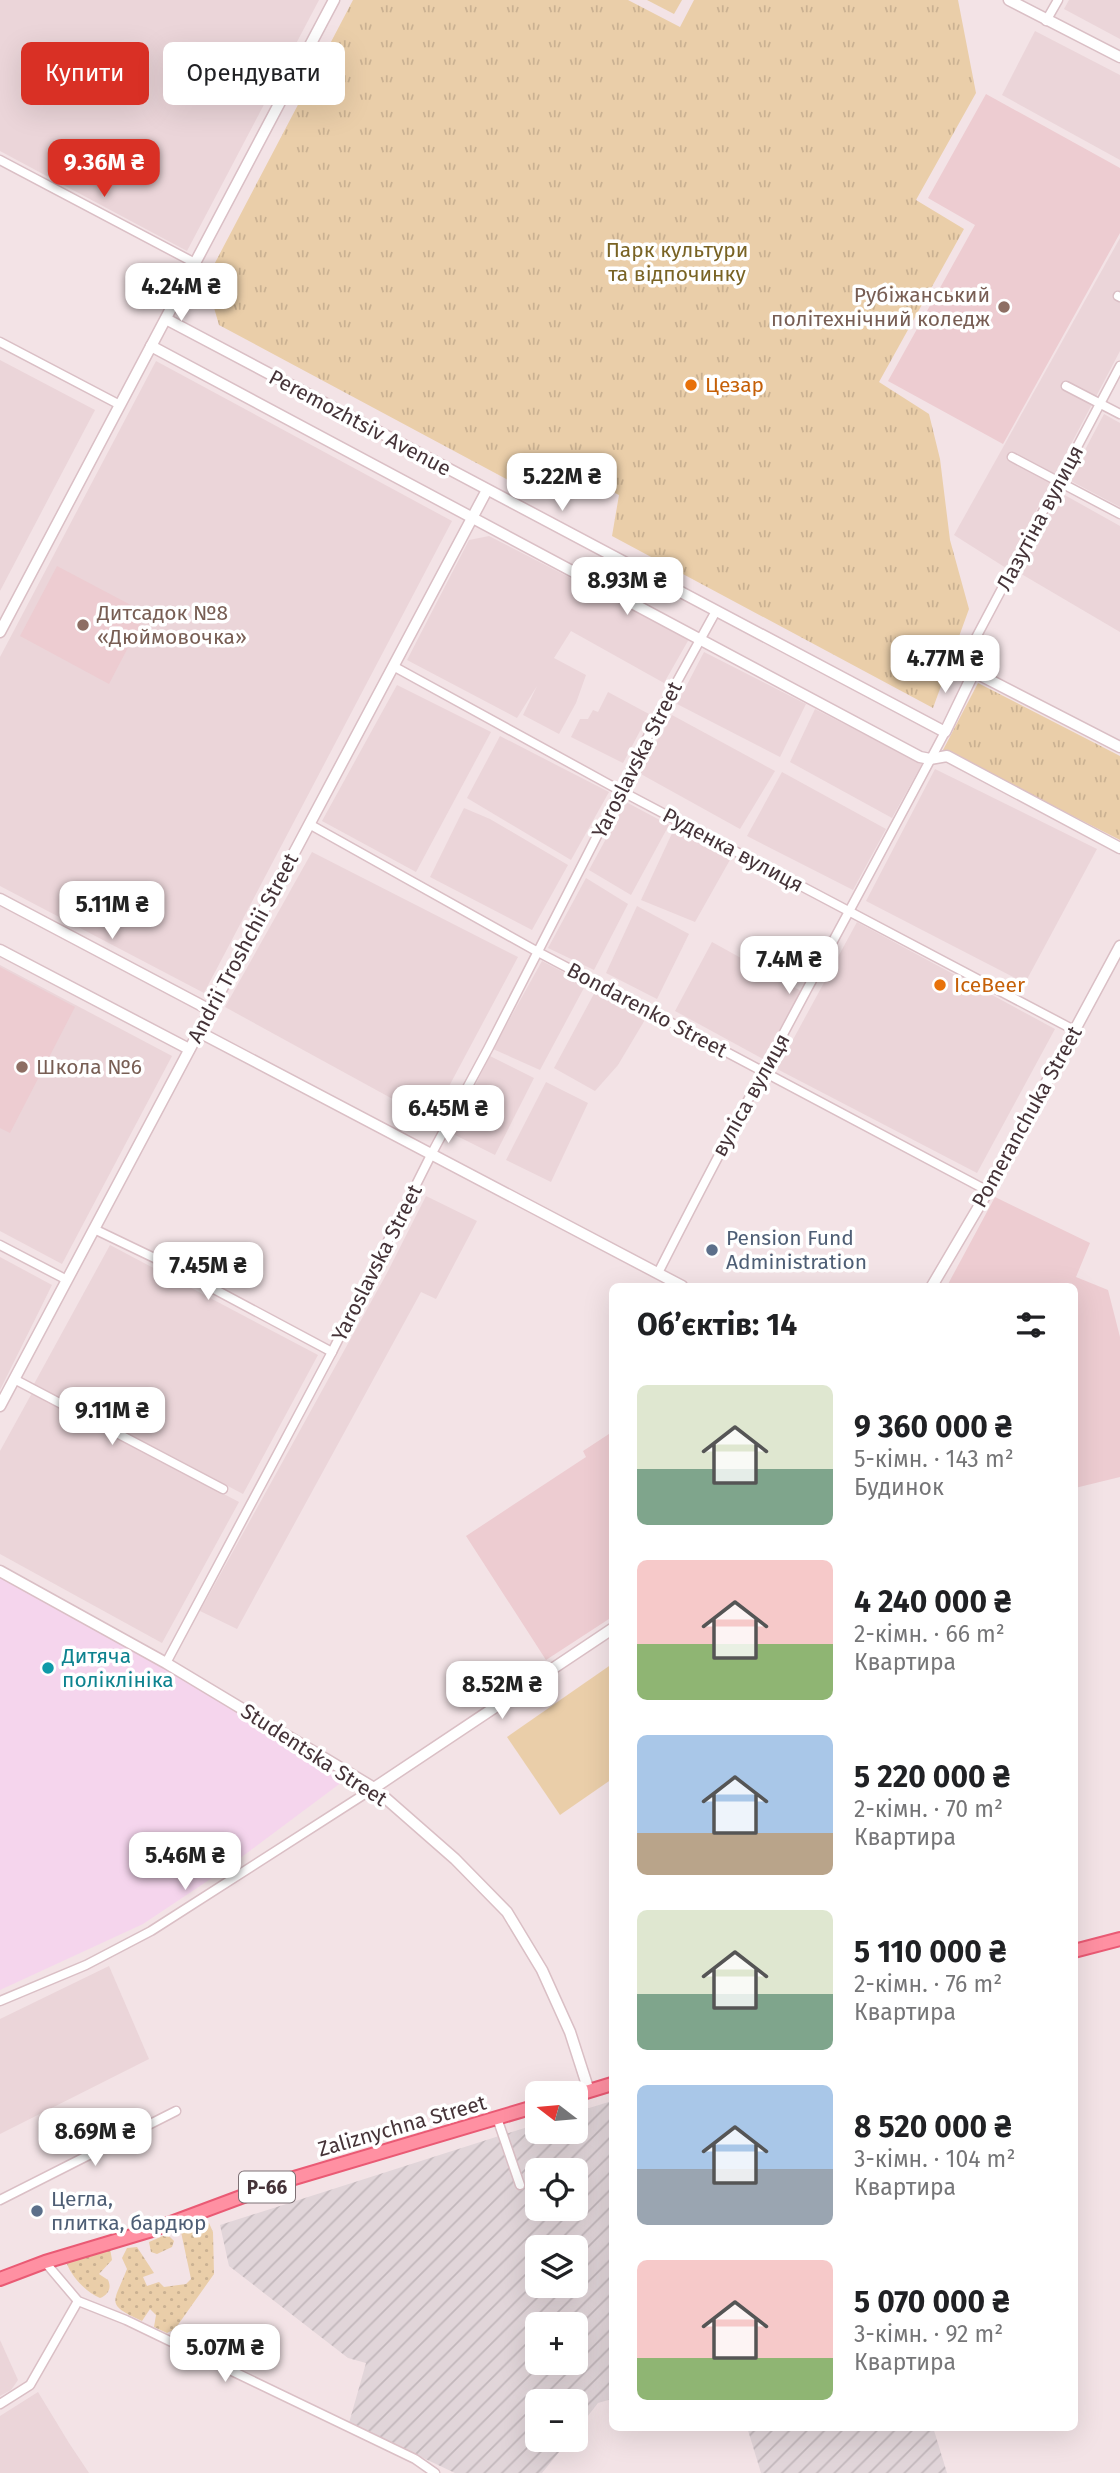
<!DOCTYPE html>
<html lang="uk">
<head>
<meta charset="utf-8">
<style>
	body { margin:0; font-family:"Fira Sans",sans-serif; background:#f6f6f6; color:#202124; height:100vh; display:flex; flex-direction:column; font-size:26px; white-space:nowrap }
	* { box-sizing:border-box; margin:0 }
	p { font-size:23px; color:#757577 }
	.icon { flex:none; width:38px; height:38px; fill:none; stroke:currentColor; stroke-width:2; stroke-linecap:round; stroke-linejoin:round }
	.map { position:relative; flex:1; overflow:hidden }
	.side { position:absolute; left:609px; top:1283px; width:469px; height:1148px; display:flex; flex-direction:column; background:#fff; border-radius:10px; box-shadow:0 7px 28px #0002 }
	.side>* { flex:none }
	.hud { position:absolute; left:21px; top:42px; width:483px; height:63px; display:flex; gap:14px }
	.needle { width:46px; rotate:286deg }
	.controls { position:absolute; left:525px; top:2081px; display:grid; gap:14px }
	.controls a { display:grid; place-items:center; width:63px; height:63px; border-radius:10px; background:#fff; box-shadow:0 7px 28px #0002; font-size:35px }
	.price { position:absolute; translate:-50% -60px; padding:0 16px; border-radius:14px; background:#fff; color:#222; font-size:23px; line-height:46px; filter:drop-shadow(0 2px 4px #0008) }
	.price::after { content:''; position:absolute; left:50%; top:42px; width:21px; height:16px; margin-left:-10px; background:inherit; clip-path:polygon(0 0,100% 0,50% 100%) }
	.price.active { background:#d93025; color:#fff }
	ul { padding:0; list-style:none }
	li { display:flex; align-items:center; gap:21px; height:175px; padding:0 28px }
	li span { display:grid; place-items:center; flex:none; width:196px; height:140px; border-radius:10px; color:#555 }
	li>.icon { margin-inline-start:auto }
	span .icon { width:84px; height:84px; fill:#fffc; stroke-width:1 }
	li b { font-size:30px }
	h2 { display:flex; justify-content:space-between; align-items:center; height:84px; padding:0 28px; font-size:30px }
	.chip { padding:0 24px; border-radius:10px; background:#fff; box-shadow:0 7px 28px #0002; font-size:24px; line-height:63px }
	.chip.active { background:#d93025; color:#fff }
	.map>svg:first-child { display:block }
	.residential { fill:#ebd5d9 }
	.industrial { fill:url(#industrial-furrows); fill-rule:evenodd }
	.education { fill:#edccd1 }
	.medical { fill:#f5d5ed }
	.grass { fill:url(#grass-dots) }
	.park { fill:url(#park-tufts) }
	.pitch { fill:#eacea9 }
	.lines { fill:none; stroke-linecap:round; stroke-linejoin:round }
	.minor-casing { stroke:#dabfc5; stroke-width:11 }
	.tertiary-casing { stroke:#dabfc5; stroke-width:13 }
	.primary-casing { stroke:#ea5a74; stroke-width:16 }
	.minor { stroke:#fff; stroke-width:8 }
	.tertiary { stroke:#fff; stroke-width:10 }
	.primary { stroke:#ff90a2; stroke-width:12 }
	.education-dot { fill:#8d6e63; stroke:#fff; stroke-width:2.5 }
	.food-dot { fill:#e8710a; stroke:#fff; stroke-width:2.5 }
	.service-dot { fill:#5c6f8a; stroke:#fff; stroke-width:2.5 }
	.culture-dot { fill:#0f9aa8; stroke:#fff; stroke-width:2.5 }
	.labels { text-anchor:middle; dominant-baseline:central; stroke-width:7; stroke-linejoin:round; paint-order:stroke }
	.shield { fill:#fff; stroke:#7d7074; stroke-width:2 }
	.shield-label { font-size:19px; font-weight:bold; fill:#453338 }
	.park-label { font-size:21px; fill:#796324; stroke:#fff }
	.education-label { font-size:21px; fill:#785e54; stroke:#fff; text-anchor:start }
	.food-label { font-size:21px; fill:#c56008; stroke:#fff; text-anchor:start }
	.street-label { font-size:21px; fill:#453338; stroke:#fff }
	.service-label { font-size:21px; fill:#4e5e75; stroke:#fff; text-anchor:start }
	.culture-label { font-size:21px; fill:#0d838f; stroke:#fff; text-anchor:start }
</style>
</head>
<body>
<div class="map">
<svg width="1120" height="2473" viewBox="0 0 1120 2473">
	<defs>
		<pattern id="industrial-furrows" width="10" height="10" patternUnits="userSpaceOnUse" patternTransform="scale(1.75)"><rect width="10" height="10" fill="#e1d5d9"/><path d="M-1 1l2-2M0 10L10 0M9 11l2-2" fill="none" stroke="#c2b7bb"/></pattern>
		<pattern id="grass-dots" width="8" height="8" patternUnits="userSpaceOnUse" patternTransform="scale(1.75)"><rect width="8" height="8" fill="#eacea9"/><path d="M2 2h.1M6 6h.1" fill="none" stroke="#cab192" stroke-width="1.8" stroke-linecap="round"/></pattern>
		<pattern id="park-tufts" width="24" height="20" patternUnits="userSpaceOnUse" patternTransform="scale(1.75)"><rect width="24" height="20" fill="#eacea9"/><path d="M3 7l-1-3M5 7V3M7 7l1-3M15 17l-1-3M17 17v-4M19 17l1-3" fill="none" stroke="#cab192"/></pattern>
	</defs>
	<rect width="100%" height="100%" fill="#f3e3e6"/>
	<g class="residential">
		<polygon points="0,0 319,0 187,251 0,151"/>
		<polygon points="1069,0 1120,0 1120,39 1064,9"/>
		<polygon points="1035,31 1120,75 1120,160 1002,95"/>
		<polygon points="1120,238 1120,351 1006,568 954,535"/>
		<polygon points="0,360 95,410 0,591"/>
		<polygon points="156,361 452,521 204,993 0,886 0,657"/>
		<polygon points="1104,414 1120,423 1120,507 1069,480"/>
		<polygon points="1061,493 1120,526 1120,632 1018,572"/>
		<polygon points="489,536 689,639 664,683 571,631 554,658 586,675 576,703 559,734 523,715 537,686 517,718 407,660 469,540"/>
		<polygon points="704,652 806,704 780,757 677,704"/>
		<polygon points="397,685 491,732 416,872 322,821"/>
		<polygon points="608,692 649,714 623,763 571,737 580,719 588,719 593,710 598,712"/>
		<polygon points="815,709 922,764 892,818 790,762"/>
		<polygon points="672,715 775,771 740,829 639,773"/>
		<polygon points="500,736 609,792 571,860 467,798"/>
		<polygon points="935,769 1097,849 1025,983 866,901"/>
		<polygon points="782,772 886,829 853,890 747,836"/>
		<polygon points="626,802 669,825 631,895 589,870"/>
		<polygon points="464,808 490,819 568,865 532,930 430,877"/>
		<polygon points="674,829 731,858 695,922 641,900"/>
		<polygon points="312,852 518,957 431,1120 225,1007"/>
		<polygon points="586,878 628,904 594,970 548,948"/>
		<polygon points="637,906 689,934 657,999 606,973"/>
		<polygon points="857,922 1055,1029 977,1173 777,1069"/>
		<polygon points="712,942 801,991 763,1059 675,1011"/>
		<polygon points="542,961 586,984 540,1070 493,1049"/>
		<polygon points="0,965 172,1056 62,1264 0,1231"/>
		<polygon points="596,990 646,1018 618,1065 595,1091 554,1068"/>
		<polygon points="490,1056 534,1078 495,1155 451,1133"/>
		<polygon points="546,1082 588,1103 551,1182 506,1160"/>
		<polygon points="426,1196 477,1221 436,1299 421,1292 237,1629 200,1611 387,1273"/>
		<polygon points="110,1245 318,1355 243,1494 34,1384"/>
		<polygon points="0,1257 52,1285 0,1390"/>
		<polygon points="32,1393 239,1502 162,1643 0,1554 0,1451"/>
		<polygon points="109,1966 149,2059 0,2134 0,2019"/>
		<polygon points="0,2340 18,2380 11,2390 0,2396"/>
		<polygon points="38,2392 69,2443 89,2473 0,2473 0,2416"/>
	</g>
	<g class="industrial">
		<path d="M612 2101V2399L598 2403 576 2431V2401H537V2440H569L542 2473H455L349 2423 366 2363 348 2358 229 2266 220 2225 537 2124V2132H576V2112ZM537 2170H576V2208H537ZM537 2247H576V2286H537ZM537 2324H576V2362H537Z"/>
		<polygon points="747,2427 933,2427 947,2473 761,2473"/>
	</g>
	<g class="education">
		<polygon points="986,94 1120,168 1120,233 1003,444 888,381 975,225 928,198"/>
		<polygon points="57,566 146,613 109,684 20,636"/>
		<polygon points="0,967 75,1007 10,1133 0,1128"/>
		<polygon points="995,1197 1090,1243 1076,1277 1108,1290 1120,1337 1120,1477 1075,1488 1074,1286 947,1286"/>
		<polygon points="612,1432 612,1617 546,1660 466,1536 586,1457 583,1451"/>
	</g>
	<polygon class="medical" points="0,1575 149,1658 350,1776 227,1868 143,1924 0,1990"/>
	<g class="grass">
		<path d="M209 2223 213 2232 214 2274 175 2329 167 2333 154 2327 156 2315 150 2309 142 2321C104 2304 114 2303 127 2269L122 2258 127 2248 137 2247 154 2273 143 2277 147 2286 159 2282 164 2287 186 2284 191 2279 181 2232Z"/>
		<polygon points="165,2235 170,2237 174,2241 172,2247 157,2254 151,2252 149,2242"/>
		<path d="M110 2248 112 2260 99 2274 108 2280C112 2288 108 2295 100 2298 86 2292 72 2277 67 2264L71 2259Z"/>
	</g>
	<g class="park">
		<polygon points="353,0 628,0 680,27 694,0 958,0 976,93 916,200 964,229 879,382 929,414 940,459 950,540 969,609 933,708 612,536 619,495 550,461 525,489 219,325 206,280"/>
		<polygon points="978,683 1120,756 1120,840 943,750"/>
	</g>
	<g class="pitch">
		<polygon points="647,0 682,0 674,14"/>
		<polygon points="612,1664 612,1779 560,1815 507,1737"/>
	</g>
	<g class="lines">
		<defs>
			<g id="minor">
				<polyline points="1046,21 1058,0"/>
				<polyline points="0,160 195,263"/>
				<polyline points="1118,296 1120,297"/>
				<polyline points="0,342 120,405"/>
				<polyline points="1066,386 1120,414"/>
				<polyline points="1012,457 1120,514"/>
				<polyline points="393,666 621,791 1074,1030"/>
				<polyline points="974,672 971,647 1120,366"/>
				<polyline points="309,824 538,952 988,1191"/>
				<polyline points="94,1229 169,1265 332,1352"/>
				<polyline points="0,1245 67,1280"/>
				<path d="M658 1273C750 1091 850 912 945 732"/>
				<polyline points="14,1379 223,1489"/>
				<polyline points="166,1663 332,1352 432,1153 488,1049 663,707 716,611"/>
				<polyline points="0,2001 86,1965 151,1931 374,1788"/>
				<polyline points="497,2118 520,2185"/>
				<polyline points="0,2200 176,2111"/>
				<polyline points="45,2262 78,2301 126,2320 415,2459 435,2473"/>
				<polyline points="0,2404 30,2385 78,2301"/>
			</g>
			<g id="tertiary">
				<polyline points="1009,0 1120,57"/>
				<polyline points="166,319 945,732 974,672 1120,747"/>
				<polyline points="151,346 920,757 930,759 947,756 1120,848"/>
				<polyline points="0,632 334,0"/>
				<polyline points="0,899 210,1010"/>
				<polyline points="0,950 189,1049"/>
				<polyline points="199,1032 682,1286"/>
				<polyline points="932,1286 988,1191 1120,946"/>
				<polyline points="0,1406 487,490"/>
				<polyline points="0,1571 166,1663 374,1788 455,1859 507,1912 542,1970 570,2032 589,2091"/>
				<polyline points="374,1788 612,1629"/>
			</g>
			<g id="primary">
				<polyline points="1074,1951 1120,1939"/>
				<polyline points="576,2095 612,2084"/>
				<polyline points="0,2279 45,2262 152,2230 284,2181 537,2106"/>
			</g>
		</defs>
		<use href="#minor" class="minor-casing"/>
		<use href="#tertiary" class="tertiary-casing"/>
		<use href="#primary" class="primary-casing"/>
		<use href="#minor" class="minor"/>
		<use href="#tertiary" class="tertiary"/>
		<use href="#primary" class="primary"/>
	</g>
	<g class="education-dot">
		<circle cx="1004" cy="307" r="7"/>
		<circle cx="83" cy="625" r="7"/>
		<circle cx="22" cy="1067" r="7"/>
	</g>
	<g class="food-dot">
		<circle cx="691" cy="385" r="7"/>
		<circle cx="940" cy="985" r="7"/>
	</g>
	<g class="service-dot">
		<circle cx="712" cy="1250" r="7"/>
		<circle cx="37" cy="2211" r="7"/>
	</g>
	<circle class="culture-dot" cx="48" cy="1668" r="7"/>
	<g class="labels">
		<rect class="shield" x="239" y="2171.5" width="56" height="31" rx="5"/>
		<g class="shield-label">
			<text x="267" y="2187">Р-66</text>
		</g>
		<g class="park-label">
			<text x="677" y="250">Парк культури<tspan x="677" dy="24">та відпочинку</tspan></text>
		</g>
		<g class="education-label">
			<text x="990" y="295" text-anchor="end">Рубіжанський<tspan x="990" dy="24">політехнічний коледж</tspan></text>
			<text x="97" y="613">Дитсадок №8<tspan x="97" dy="24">«Дюймовочка»</tspan></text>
			<text x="36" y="1067">Школа №6</text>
		</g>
		<g class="food-label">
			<text x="705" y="385">Цезар</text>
			<text x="954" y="985">IceBeer</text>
		</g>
		<g class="street-label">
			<text transform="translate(360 423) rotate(28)">Peremozhtsiv Avenue</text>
			<text transform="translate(1040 518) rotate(-62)">Лазутіна вулиця</text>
			<text transform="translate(637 760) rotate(-63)">Yaroslavska Street</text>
			<text transform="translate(733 850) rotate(28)">Руденка вулиця</text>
			<text transform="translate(243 948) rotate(-62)">Andrii Troshchii Street</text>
			<text transform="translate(647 1010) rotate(28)">Bondarenko Street</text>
			<text transform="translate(751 1095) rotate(-61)">вуліса вулиця</text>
			<text transform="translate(1027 1117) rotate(-61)">Pomeranchuka Street</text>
			<text transform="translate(377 1263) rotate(-63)">Yaroslavska Street</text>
			<text transform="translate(314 1755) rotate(33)">Studentska Street</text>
			<text transform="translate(402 2126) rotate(-16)">Zaliznychna Street</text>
		</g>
		<g class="service-label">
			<text x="726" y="1238">Pension Fund<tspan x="726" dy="24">Administration</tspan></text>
			<text x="51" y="2199">Цегла,<tspan x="51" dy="24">плитка, бардюр</tspan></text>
		</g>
		<g class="culture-label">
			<text x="62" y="1656">Дитяча<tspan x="62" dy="24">поліклініка</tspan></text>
		</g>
	</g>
</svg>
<div class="controls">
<a><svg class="needle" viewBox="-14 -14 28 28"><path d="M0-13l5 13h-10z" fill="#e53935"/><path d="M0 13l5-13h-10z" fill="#757577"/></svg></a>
<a><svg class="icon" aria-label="locate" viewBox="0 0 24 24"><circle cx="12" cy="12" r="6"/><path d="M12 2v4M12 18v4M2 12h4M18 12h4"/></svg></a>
<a><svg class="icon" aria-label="layers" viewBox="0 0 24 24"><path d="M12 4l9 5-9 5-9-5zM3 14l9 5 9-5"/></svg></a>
<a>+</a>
<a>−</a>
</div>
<b class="price active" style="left:104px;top:199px">9.36M ₴</b>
<b class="price" style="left:181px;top:323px">4.24M ₴</b>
<b class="price" style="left:562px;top:513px">5.22M ₴</b>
<b class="price" style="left:627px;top:617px">8.93M ₴</b>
<b class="price" style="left:945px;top:695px">4.77M ₴</b>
<b class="price" style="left:112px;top:941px">5.11M ₴</b>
<b class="price" style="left:789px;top:996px">7.4M ₴</b>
<b class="price" style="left:448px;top:1145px">6.45M ₴</b>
<b class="price" style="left:208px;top:1302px">7.45M ₴</b>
<b class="price" style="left:112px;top:1447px">9.11M ₴</b>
<b class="price" style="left:502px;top:1721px">8.52M ₴</b>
<b class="price" style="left:185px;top:1892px">5.46M ₴</b>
<b class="price" style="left:95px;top:2168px">8.69M ₴</b>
<b class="price" style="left:225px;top:2384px">5.07M ₴</b>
<div class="hud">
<a class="chip active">Купити</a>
<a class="chip">Орендувати</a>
</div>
<section class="side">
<h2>Об’єктів: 14<svg class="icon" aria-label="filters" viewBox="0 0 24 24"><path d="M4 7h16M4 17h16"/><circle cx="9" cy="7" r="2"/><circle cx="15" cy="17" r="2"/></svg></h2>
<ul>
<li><span style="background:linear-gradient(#dfe7d0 60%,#7fa58c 0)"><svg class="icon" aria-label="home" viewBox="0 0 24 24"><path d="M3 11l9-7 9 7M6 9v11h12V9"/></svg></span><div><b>9 360 000 ₴</b><p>5-кімн. · 143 m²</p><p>Будинок</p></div></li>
<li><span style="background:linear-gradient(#f6c9c9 60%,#8fb573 0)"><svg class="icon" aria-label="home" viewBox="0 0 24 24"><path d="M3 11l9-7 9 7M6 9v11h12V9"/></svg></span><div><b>4 240 000 ₴</b><p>2-кімн. · 66 m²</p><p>Квартира</p></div></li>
<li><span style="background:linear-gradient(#a9c7e8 70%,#b9a48a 0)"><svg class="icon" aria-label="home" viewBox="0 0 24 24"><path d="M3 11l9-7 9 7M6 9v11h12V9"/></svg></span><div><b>5 220 000 ₴</b><p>2-кімн. · 70 m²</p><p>Квартира</p></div></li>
<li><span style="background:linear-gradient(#dfe7d0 60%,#7fa58c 0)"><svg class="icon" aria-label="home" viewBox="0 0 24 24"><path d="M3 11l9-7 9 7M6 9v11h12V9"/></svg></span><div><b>5 110 000 ₴</b><p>2-кімн. · 76 m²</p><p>Квартира</p></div></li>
<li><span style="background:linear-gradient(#a9c7e8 60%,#9aa5b1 0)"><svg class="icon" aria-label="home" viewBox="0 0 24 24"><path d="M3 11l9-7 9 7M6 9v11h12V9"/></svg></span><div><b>8 520 000 ₴</b><p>3-кімн. · 104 m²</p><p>Квартира</p></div></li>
<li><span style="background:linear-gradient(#f6c9c9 70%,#8fb573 0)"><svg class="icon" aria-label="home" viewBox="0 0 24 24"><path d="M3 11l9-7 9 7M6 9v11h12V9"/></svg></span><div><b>5 070 000 ₴</b><p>3-кімн. · 92 m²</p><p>Квартира</p></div></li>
</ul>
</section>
</div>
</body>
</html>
